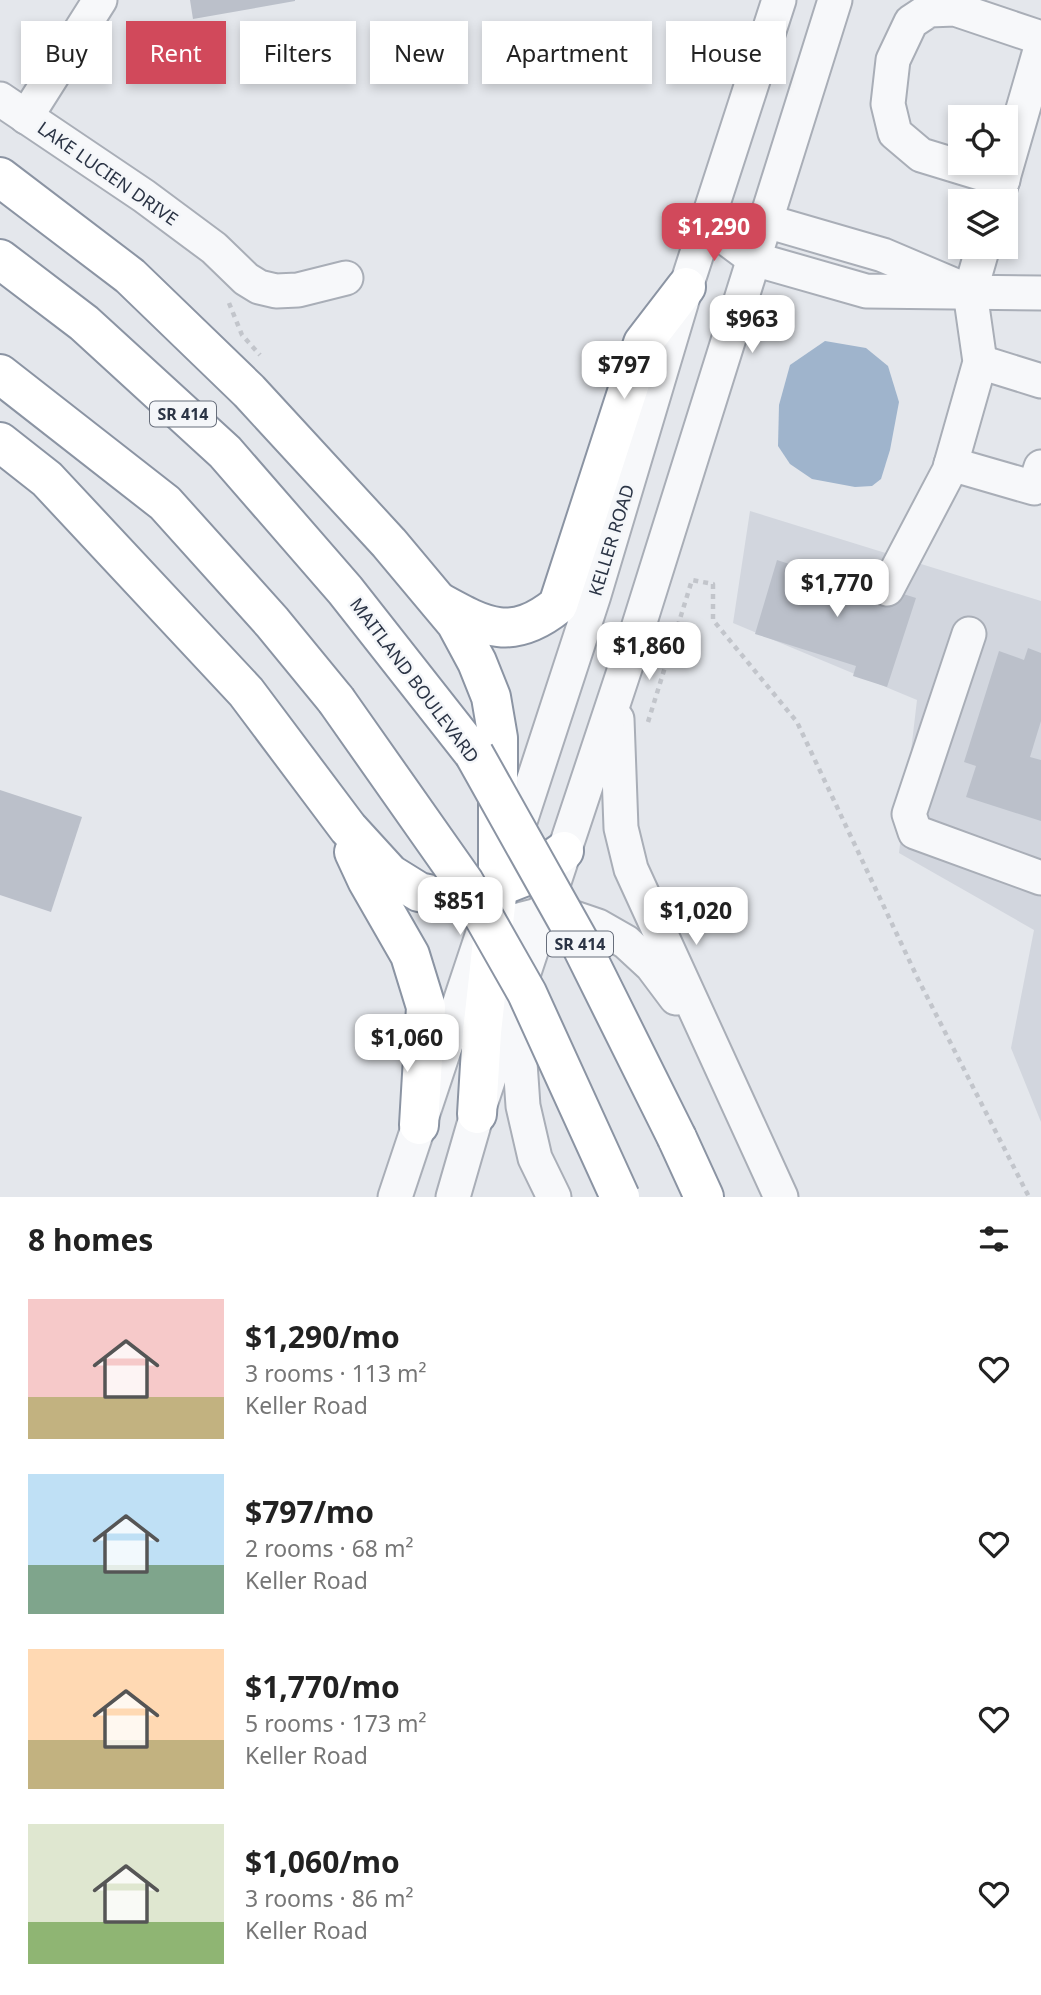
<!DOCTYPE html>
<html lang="en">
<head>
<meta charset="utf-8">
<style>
	body { margin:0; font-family:"Noto Sans",sans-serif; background:#f6f6f6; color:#222; height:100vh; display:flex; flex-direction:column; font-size:26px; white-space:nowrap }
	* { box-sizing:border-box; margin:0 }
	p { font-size:23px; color:#767676 }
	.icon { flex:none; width:38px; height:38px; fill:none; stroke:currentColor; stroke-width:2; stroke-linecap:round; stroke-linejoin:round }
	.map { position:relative; height:1197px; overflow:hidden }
	.sheet { display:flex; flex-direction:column; background:#fff; flex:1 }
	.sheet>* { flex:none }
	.guide { position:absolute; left:21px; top:21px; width:999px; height:63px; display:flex; gap:14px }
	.controls { position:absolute; left:948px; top:105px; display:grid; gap:14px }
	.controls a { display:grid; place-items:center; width:70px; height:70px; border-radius:0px; background:#fff; box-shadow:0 4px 10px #0003; font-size:35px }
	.price { position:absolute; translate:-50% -60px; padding:0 16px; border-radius:14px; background:#fff; color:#222; font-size:23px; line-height:46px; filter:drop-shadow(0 2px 4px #0008) }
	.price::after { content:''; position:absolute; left:50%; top:42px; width:21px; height:16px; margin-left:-10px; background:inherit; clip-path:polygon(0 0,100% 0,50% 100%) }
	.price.current { background:#d1495b; color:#fff }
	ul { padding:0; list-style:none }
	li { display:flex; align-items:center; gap:21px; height:175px; padding:0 28px }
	li span { display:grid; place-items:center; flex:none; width:196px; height:140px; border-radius:0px; color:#555 }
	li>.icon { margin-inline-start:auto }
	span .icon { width:84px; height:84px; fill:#fffc; stroke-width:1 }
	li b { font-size:30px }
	h2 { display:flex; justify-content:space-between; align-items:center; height:84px; padding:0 28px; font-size:30px }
	.pill { padding:0 24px; border-radius:0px; background:#fff; box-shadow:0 4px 10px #0003; font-size:24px; line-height:63px }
	.pill.current { background:#d1495b; color:#fff }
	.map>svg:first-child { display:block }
	.built { fill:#d2d6de }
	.water { fill:#9fb4cc }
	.building { fill:#bbc0ca }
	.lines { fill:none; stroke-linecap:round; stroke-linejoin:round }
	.minor-casing { stroke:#a9aeb7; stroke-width:37 }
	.highway-casing { stroke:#8b94a3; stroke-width:42 }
	.path { stroke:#c2c5cb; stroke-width:4.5; stroke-dasharray:5 5; stroke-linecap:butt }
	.minor { stroke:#f7f8fa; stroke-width:33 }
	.highway { stroke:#fff; stroke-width:38 }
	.highway-bridge-casing { stroke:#8b94a3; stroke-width:42; stroke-linecap:butt }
	.highway-bridge { stroke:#fff; stroke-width:38 }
	.labels { text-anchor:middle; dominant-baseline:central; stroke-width:5; stroke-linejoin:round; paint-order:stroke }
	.shield { fill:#f4f6f9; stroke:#676e7b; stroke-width:2 }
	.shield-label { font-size:16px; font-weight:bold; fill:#2b3445 }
	.street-label { font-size:18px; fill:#2b3445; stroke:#f4f6f9 }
</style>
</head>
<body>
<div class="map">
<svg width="1041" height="1197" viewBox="0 0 1041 1197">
	<rect width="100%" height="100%" fill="#e4e7ec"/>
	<polygon class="built" points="750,511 1041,601 1041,1122 1011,1048 1034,930 899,853 917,700 733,623"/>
	<polygon class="water" points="825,341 866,348 888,366 899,402 890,450 881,479 872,486 855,487 812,479 790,464 778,446 779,405 790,365"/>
	<g class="building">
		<polygon points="190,0 295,0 295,1 193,19"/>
		<polygon points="777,560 835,579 837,573 916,598 887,687 853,676 856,666 755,634"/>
		<polygon points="1028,648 1041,653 1041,721 1030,757 1041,760 1041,821 966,797 976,766 964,762 999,651 1024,660"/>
		<polygon points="0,790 82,817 51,912 0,895"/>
	</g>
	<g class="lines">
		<defs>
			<g id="minor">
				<polyline points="0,99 144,196 214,248 246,279 259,287 276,291 298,290 346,278"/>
				<polyline points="26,117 100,0"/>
				<polyline points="1003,180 921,155 895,133 888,104 893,60 911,22 929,10 955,9 1041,38"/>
				<polyline points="997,199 1041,47"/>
				<polyline points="744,222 766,221 883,255 956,286"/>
				<polyline points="707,224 754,259 866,291 1041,293"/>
				<polyline points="980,362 1041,381"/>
				<polyline points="951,464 1034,488 1041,467"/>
				<polyline points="887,589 949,471 980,362 970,292 983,247"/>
				<polyline points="969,634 909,814 915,832 1041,878"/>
				<polyline points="617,719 621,828 631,869 781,1197"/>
				<polyline points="511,849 594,595 686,287 779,0"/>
				<polyline points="482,951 493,935 507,923 554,911 598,926 626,942 652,966 676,998"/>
				<polyline points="517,1019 523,1106 535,1158 554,1197"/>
				<polyline points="395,1197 483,933"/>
				<polyline points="453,1197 477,1114 634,641 835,0"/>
			</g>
			<g id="highway">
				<polyline points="0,177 130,276 249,391 389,543 456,623 477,662 491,697 498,738 498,887 482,1032 477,1114"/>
				<polyline points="0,259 84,323 225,452 345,590 474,754"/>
				<polyline points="0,374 165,503 272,622 336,700"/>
				<polyline points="0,442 47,479 246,692 348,828 390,874 419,892 442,897 498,887 531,874 564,851"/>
				<path d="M439 602C486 628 512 642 558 605L643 343 686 287"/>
				<polyline points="354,852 367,880 410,955 426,1007 419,1125"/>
				<polyline points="677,1138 704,1197"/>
			</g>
		</defs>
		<use href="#minor" class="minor-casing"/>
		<use href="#highway" class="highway-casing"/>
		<g class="path">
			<polyline points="229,303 242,335 260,355"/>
			<polyline points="648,722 692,580 713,584 713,620 797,722 918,979 1029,1197"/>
		</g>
		<use href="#minor" class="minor"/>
		<use href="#highway" class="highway"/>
		<defs>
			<g id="highway-bridge">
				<polyline points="336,700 464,882 527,993 620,1197"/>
				<polyline points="474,754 581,945 677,1138"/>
			</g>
		</defs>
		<use href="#highway-bridge" class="highway-bridge-casing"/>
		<use href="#highway-bridge" class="highway-bridge"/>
	</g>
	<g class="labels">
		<g class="shield">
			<rect x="150" y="401.5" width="66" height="25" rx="5"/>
			<rect x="547" y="931.5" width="66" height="25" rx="5"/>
		</g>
		<g class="shield-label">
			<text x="183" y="414">SR 414</text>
			<text x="580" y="944">SR 414</text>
		</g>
		<g class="street-label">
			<text transform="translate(108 173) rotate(35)">LAKE LUCIEN DRIVE</text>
			<text transform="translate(611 540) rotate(-73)">KELLER ROAD</text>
			<text transform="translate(415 680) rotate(53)">MAITLAND BOULEVARD</text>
		</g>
	</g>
</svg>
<div class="controls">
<a><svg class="icon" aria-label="locate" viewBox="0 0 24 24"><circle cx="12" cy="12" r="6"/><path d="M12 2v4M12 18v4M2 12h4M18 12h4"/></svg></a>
<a><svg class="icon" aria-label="layers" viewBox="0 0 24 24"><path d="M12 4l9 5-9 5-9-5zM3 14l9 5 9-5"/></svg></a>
</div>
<b class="price current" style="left:714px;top:263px">$1,290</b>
<b class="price" style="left:752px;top:355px">$963</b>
<b class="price" style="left:624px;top:401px">$797</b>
<b class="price" style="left:837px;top:619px">$1,770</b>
<b class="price" style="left:649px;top:682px">$1,860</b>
<b class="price" style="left:460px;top:937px">$851</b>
<b class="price" style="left:696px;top:947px">$1,020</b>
<b class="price" style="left:407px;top:1074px">$1,060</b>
<div class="guide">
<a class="pill">Buy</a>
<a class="pill current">Rent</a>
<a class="pill">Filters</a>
<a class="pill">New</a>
<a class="pill">Apartment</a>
<a class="pill">House</a>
</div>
</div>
<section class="sheet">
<h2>8 homes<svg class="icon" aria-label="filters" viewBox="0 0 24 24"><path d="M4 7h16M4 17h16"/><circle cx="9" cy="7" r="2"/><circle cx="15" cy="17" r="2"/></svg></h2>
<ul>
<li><span style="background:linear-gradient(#f6c9c9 70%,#c2b280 0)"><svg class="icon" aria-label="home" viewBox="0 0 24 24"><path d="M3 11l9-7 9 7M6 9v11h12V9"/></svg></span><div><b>$1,290/mo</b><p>3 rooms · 113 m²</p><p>Keller Road</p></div><svg class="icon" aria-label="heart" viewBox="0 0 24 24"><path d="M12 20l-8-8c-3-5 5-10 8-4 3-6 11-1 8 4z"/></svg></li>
<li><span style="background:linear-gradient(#bfe0f5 65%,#7fa58c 0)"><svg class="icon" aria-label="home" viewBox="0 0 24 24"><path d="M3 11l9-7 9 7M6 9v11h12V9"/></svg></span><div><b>$797/mo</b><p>2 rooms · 68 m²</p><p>Keller Road</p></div><svg class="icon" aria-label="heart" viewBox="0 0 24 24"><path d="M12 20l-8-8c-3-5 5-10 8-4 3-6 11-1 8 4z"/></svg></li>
<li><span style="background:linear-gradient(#ffd9b3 65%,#c2b280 0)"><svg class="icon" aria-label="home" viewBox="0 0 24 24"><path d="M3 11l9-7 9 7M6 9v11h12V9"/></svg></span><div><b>$1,770/mo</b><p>5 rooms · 173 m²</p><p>Keller Road</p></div><svg class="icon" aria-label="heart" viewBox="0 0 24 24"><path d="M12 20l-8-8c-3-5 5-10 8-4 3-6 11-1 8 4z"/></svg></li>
<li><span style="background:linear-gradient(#dfe7d0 70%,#8fb573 0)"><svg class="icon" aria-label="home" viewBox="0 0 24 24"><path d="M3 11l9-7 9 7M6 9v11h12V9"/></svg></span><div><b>$1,060/mo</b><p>3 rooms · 86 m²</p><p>Keller Road</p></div><svg class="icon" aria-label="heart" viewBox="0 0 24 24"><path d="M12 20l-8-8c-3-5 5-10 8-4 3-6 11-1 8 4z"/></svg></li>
</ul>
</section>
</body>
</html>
